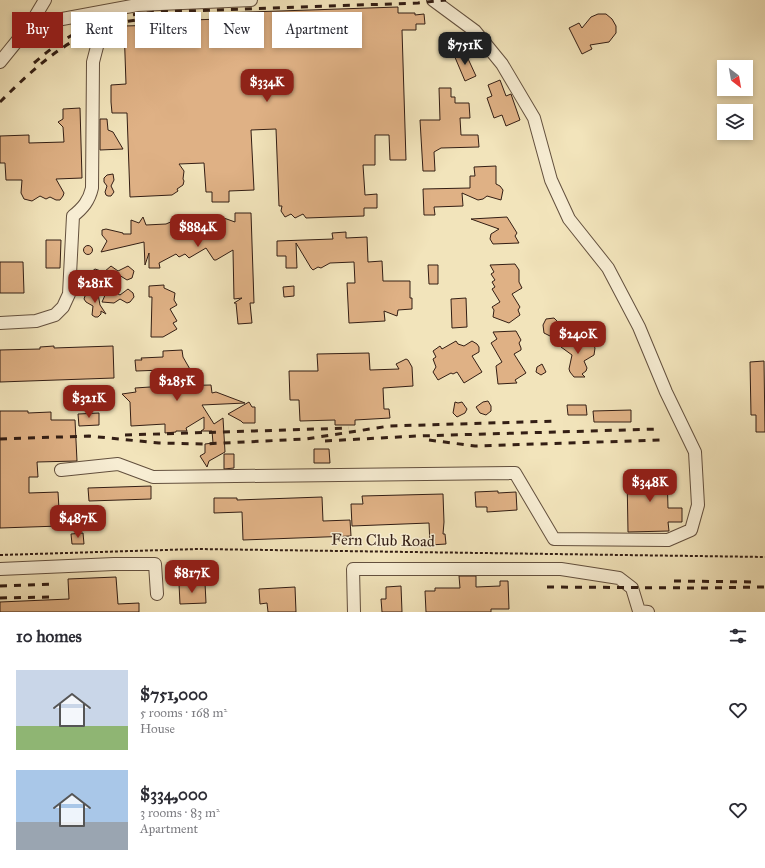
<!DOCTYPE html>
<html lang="en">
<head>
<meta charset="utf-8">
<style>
	body { margin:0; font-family:"IM FELL Great Primer",serif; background:#f2f2f3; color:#2b2b33; height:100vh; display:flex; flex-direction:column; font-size:15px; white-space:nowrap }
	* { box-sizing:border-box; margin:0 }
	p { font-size:13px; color:#7c7c81 }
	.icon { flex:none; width:22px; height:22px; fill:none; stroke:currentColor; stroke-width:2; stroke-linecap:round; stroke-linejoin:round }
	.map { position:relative; height:612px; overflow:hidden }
	.details { display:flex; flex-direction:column; background:#fff; flex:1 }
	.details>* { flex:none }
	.top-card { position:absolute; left:12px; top:12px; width:400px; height:36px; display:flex; gap:8px }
	.needle { width:26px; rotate:149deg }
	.controls { position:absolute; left:717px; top:60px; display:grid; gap:8px }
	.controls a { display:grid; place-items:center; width:36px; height:36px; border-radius:0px; background:#fff; box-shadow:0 2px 6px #0003; font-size:20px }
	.price { position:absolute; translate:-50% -34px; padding:0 9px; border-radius:8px; background:#8f2418; color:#fff; font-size:13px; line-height:26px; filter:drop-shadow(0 1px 2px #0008) }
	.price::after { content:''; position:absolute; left:50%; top:24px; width:12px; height:9px; margin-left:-6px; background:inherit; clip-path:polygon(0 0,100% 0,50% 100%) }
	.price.current { background:#222; color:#fff }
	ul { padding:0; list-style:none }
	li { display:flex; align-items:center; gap:12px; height:100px; padding:0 16px }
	li span { display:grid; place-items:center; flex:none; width:112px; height:80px; border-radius:0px; color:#555 }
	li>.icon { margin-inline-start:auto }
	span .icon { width:48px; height:48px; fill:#fffc; stroke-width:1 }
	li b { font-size:17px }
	h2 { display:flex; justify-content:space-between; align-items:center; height:48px; padding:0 16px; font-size:17px }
	.chip { padding:0 14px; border-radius:0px; background:#fff; box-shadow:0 2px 6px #0003; font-size:14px; line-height:36px }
	.chip.current { background:#8f2418; color:#fff }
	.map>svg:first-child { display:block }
	.building { fill:#dfb185; stroke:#331e14 }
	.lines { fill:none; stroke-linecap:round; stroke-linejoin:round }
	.minor-casing { stroke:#63503e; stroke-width:14 }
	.path { stroke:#331e14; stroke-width:2; stroke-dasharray:3 2; stroke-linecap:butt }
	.minor { stroke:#f7edd3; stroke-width:12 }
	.rail { stroke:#331e14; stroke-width:3; stroke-dasharray:7 7; stroke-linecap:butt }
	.labels { text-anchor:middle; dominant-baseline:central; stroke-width:3; stroke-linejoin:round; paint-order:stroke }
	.street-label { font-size:16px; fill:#331e14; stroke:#f7edd3 }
</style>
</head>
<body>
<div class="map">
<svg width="765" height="612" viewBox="0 0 765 612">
	<rect width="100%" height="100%" fill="#f2e4bb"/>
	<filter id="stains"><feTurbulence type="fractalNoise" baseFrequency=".005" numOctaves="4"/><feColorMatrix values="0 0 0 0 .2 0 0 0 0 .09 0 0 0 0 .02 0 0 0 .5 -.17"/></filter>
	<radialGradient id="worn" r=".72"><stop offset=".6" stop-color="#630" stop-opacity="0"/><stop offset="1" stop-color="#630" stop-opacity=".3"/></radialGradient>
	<g class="building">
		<polygon points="398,7 398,13 415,13 415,15 424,14 425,24 416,24 416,30 402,30 406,160 390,160 389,135 375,135 375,165 363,165 365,195 377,194 377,208 364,208 364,216 306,218 303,214 295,218 291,214 285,217 281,211 282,206 279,206 276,129 251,130 254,190 229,191 229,202 212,202 212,192 206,192 204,163 179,164 184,171 183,179 184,181 183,185 177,189 178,191 172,195 130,197 127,113 112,113 111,102 111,85 126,84 124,26 161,25 161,21 221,19 221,13"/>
		<polygon points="598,14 606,14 612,19 616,26 616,33 609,42 590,45 592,49 582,54 569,28 579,23 582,28 591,17"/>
		<polygon points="464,50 476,76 465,81 454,55"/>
		<polygon points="500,80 506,96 511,94 520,120 506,126 502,115 494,118 487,98 492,96 488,85"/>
		<polygon points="439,88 451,88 451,97 455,97 455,103 469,103 470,118 460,118 461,135 478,135 479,147 441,148 434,152 435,171 423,171 420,120 440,120"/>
		<polygon points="80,108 82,178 56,179 64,193 63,196 60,200 56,200 50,197 46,199 40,196 32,201 24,199 21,193 22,180 6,180 5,163 0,163 0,136 29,135 29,143 64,142 63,127 58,122 63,119 63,109"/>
		<polygon points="100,119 107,119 108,130 113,132 123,149 100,150"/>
		<polygon points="496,166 496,184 500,186 503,190 501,200 487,196 483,199 478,200 462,193 463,206 434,207 435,215 424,215 423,189 470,188 470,176 475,176 474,167"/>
		<polygon points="113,174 114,180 111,186 114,192 111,196 108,196 106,195 105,192 107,186 104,182 104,178 107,175"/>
		<polygon points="235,213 251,213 254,303 250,303 252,323 238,324 236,303 234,303 242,298 234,299 233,250 216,260 214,260 206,248 189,258 185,254 179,257 176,254 159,263 160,268 149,268 149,253 145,265 144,242 101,252 107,241 102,235 102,230 106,229 123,233 123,234 131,234 131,220 139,223 143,217 146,225 166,224 173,221 194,221 194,220 213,219 220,215 221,217 235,222"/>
		<polygon points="507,217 517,233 515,236 519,243 493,244 490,239 491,234 499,229 471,219"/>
		<polygon points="346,232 346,238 367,237 368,262 382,261 383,281 410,281 410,298 412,298 412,309 398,310 397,316 384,311 385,321 349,323 347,283 355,283 354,262 330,263 321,268 318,267 313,270 311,268 296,243 297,268 286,268 286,256 277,256 277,241 333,239 332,233"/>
		<polygon points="46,240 61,240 60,268 46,268"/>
		<circle cx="88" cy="250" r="4.5"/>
		<polygon points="0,262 23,262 24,293 0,293"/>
		<polygon points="515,264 519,270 519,282 522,288 512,294 520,307 518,310 520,315 509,323 493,317 494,310 492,307 500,302 492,289 495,287 492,282 495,280 491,274 494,272 490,265"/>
		<polygon points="428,265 438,265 438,284 429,284"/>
		<polygon points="111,266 118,271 128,266 134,271 132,278 127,280 119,275 110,281 102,274 96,278 91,276 91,272 95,269 104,272"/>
		<polygon points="164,285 164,288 175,293 174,300 177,305 170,309 177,321 173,323 177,329 163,337 151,337 152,297 149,297 149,286"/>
		<polygon points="294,286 294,296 284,297 283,287"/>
		<polygon points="95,288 97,288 100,305 106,314 101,311 101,314 98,317 95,317 92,315 93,306 86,302 84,299 85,296 88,294 91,294 94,297"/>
		<polygon points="128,289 133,293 134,297 130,302 127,303 120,299 114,303 102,302 106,293 111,290 120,295"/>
		<polygon points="466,298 467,327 452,328 451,299"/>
		<polygon points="554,318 558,322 561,327 556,336 550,336 544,333 543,325 546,319"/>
		<polygon points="516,331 521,340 519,343 521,348 521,350 514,354 526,373 515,380 517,383 498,384 496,366 502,362 491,343 497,339 493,332"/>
		<polygon points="562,335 571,339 576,345 582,341 588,340 592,342 595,348 594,355 584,361 587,368 586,371 582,374 585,377 574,377 570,372 569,369 572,355 561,347"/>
		<polygon points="456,341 458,344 464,346 472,341 477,344 479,347 479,352 472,356 482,372 464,383 457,372 453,374 451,373 438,380 433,372 436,367 433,359 436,357 433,351 440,346 442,349"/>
		<polygon points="54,346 54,348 113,346 114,378 0,382 0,350 40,349 40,347"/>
		<polygon points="182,350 183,357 191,371 166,386 211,385 212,393 216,392 245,403 202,405 214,424 223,418 225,452 209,461 207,467 200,456 205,453 205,444 213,443 212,431 201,431 204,429 204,417 186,428 187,431 176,431 176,432 165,433 165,424 131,426 130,402 122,394 136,392 135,388 165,386 164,370 136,371 135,360 142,360 141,358 163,357 163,351"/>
		<polygon points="369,353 370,370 399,369 396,364 406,359 408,360 412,367 413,386 383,388 384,409 389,409 390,418 355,420 355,425 335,425 335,420 300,421 299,400 290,400 289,371 318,371 317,354"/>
		<polygon points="764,361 765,432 756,432 756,415 751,415 750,362"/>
		<polygon points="542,364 546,372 541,375 536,372 537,367"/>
		<polygon points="488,401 491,406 491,411 486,415 480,413 476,407 483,402"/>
		<polygon points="249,402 252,407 255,407 255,423 243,423 241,421 228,414"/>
		<polygon points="455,402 458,403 462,402 467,409 465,413 457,417 453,413"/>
		<polygon points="567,405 586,405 587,415 568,415"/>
		<polygon points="631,410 631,422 594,422 593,411"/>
		<polygon points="0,411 28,411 28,413 51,412 51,420 75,420 77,461 37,462 38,477 29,477 29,493 58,492 60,526 0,528"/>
		<polygon points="99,413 99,425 79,426 78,414"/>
		<polygon points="314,449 329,449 330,463 314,463"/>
		<polygon points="224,454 234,454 234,468 224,469"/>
		<polygon points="667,472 668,508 682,508 682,522 668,522 669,531 628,532 627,474"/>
		<polygon points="151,486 151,499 89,501 88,488"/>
		<polygon points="498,491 498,493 516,492 517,510 487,512 487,507 476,507 475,492"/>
		<polygon points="443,494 444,522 443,534 445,534 446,544 430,545 429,523 352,526 351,504 363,504 362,496"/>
		<polygon points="322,497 323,521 350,520 351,536 243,540 242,512 214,513 214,498 237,498 237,500"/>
		<polygon points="83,533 84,544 72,544 71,534"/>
		<polygon points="459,576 476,576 476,587 500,586 500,581 508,581 509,609 491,609 491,612 426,612 425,591 435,591 435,588 460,588"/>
		<polygon points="116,577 118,604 139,603 139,612 0,612 0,602 69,599 68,579"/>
		<polygon points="205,583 206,603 180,604 179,584"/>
		<polygon points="401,586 402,612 382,612 381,599 386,599 386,587"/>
		<polygon points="295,587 296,612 268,612 267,603 260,604 259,589"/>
	</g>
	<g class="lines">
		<defs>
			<g id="minor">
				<polyline points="30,25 137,5 251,0"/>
				<polyline points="0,62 30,25 45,0"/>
				<path d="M0 323 36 321 55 315 63 307 69 294 73 216C83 208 89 201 92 188L93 62 99 39 110 11"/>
				<polyline points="61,470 118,464 153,477 515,473 554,539 668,540 691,530 698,505 695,452 666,392 639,327 608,268 569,219 551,180 534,118 502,64 475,31 433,0"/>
				<polyline points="0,569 114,564 155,564 157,594"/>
				<polyline points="354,612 353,569 561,569 619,578 632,588 639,611 648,612"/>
			</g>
		</defs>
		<use href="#minor" class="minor-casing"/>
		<polyline class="path" points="0,555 198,549 765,557"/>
		<use href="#minor" class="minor"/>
		<g class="rail">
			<path d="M34 63C74 28 103 17 156 12L418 3 446 0"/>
			<path d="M0 102C32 70 69 35 114 24 141 18 169 17 196 16"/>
			<polyline points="125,435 349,428"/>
			<polyline points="0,439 89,436 159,443 203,444 306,439 389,426 558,421"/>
			<polyline points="429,440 475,446 662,440"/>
			<polyline points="325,441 417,436 659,429"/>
			<polyline points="674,581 755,582"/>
			<polyline points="0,586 53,584"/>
			<polyline points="547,587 700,588 765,587"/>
			<polyline points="0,598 54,597"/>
		</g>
	</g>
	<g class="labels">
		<g class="street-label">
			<text transform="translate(383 540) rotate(1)">Fern Club Road</text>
		</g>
	</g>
	<rect width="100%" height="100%" filter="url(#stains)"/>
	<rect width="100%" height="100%" fill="url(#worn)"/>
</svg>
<div class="controls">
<a><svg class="needle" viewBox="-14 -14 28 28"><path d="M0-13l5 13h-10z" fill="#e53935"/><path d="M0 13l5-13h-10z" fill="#7c7c81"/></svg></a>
<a><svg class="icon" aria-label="layers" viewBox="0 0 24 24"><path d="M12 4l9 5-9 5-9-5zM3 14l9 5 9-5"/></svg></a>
</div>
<b class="price current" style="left:465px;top:66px">$751K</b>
<b class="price" style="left:267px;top:103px">$334K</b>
<b class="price" style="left:198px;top:248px">$884K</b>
<b class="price" style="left:95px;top:304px">$281K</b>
<b class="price" style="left:578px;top:355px">$240K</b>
<b class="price" style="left:177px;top:402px">$285K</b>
<b class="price" style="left:89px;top:419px">$321K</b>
<b class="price" style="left:650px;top:503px">$348K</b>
<b class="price" style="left:78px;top:539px">$487K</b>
<b class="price" style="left:192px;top:594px">$817K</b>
<div class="top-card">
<a class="chip current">Buy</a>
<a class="chip">Rent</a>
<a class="chip">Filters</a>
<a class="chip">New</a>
<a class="chip">Apartment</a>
</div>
</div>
<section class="details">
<h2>10 homes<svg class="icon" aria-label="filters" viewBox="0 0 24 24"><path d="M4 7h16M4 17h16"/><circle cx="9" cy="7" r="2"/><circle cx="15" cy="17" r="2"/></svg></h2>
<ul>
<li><span style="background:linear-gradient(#c9d6e8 70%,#8fb573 0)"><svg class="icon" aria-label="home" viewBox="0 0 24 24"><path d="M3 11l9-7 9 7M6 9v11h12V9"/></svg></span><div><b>$751,000</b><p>5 rooms · 168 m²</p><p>House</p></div><svg class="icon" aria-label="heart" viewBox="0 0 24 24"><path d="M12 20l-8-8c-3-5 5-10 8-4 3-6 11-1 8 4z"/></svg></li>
<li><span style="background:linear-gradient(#a9c7e8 65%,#9aa5b1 0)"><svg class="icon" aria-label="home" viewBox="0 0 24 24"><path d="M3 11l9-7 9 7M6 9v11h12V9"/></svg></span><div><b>$334,000</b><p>3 rooms · 83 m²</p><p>Apartment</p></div><svg class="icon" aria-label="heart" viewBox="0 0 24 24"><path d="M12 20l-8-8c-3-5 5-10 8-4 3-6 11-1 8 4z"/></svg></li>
</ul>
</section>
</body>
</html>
